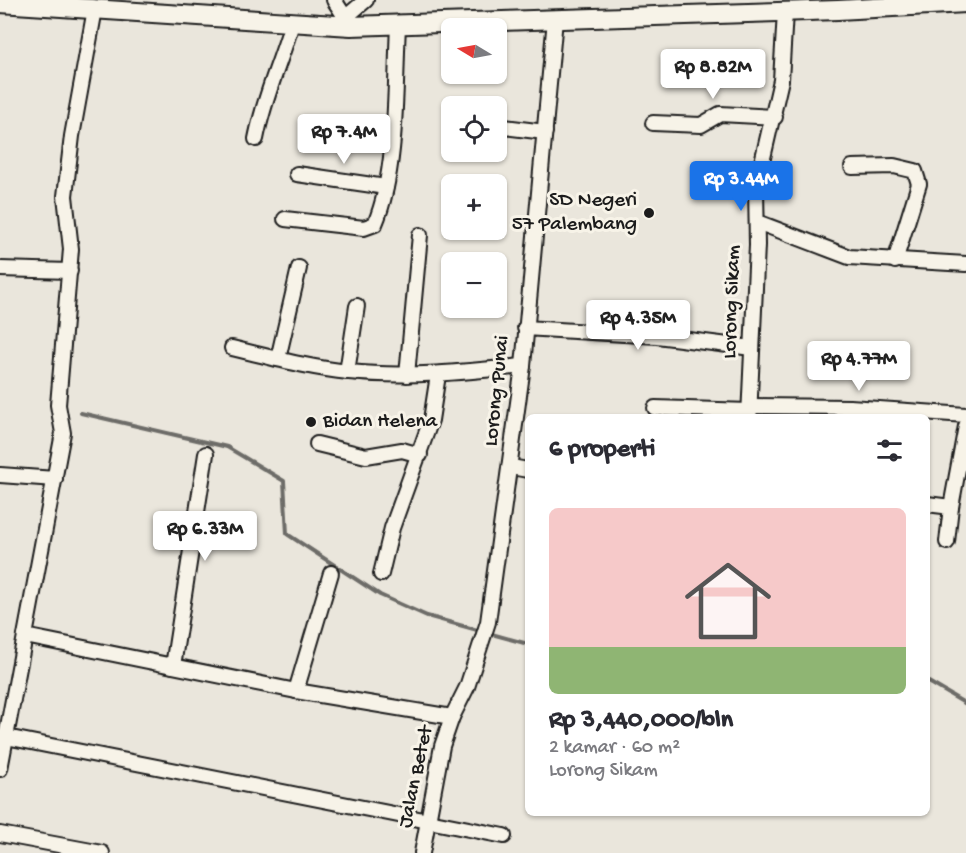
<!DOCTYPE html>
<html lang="id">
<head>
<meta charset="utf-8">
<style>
	body { margin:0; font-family:"Gochi Hand",sans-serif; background:#f7f7f7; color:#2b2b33; height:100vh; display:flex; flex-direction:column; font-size:22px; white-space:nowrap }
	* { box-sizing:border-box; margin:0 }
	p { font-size:20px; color:#7c7c81 }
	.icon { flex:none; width:33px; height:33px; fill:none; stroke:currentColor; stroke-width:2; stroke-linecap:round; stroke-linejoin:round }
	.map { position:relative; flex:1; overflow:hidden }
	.drawer { position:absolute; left:525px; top:414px; width:405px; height:402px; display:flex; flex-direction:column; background:#fff; border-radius:9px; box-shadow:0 2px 4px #0004 }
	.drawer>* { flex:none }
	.needle { width:39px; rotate:280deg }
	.buttons { position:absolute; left:441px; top:18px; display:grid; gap:12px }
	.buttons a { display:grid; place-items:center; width:66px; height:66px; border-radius:9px; background:#fff; box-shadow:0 2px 4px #0004; font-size:30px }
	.price { position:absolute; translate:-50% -51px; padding:0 14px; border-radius:6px; background:#fff; color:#222; font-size:20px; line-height:39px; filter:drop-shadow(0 2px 3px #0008) }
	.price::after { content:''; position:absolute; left:50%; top:36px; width:18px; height:14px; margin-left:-9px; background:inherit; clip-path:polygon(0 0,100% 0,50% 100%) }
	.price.current { background:#1a73e8; color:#fff }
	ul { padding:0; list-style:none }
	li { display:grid; align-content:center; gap:12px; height:318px; padding:0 24px }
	li span { display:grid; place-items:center; height:186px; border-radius:9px; color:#555 }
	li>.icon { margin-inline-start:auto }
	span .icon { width:108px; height:108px; fill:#fffc; stroke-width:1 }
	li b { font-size:26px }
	h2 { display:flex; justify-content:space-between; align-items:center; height:72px; padding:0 24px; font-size:26px }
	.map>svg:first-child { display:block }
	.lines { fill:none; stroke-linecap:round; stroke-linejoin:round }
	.stream { stroke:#6d6c68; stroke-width:4 }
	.minor-casing { stroke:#1c1c1c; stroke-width:18 }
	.major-casing { stroke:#1c1c1c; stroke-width:22 }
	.minor { stroke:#f7f3e8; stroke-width:14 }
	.major { stroke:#f7f3e8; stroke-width:18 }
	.poi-dot { fill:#1c1c1c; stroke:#f7f3e8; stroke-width:2 }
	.labels { text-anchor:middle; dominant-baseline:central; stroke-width:6; stroke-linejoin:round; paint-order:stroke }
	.poi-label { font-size:21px; fill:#1c1c1c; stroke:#f7f3e8; text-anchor:end }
	.street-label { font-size:21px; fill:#1c1c1c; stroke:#f7f3e8 }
</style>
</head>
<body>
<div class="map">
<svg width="966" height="853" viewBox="0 0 966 853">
	<rect width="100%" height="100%" fill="#eae6dc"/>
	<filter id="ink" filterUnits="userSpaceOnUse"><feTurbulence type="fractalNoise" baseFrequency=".0167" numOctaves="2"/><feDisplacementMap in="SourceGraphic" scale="12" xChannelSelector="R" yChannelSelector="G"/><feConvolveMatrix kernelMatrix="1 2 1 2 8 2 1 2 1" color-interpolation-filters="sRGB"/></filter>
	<g filter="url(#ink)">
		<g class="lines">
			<g class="stream">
				<polyline points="81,413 227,447 284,481 287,534 380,595 427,616 481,631"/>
				<polyline points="488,633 528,644"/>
				<polyline points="927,681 966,704"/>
			</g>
			<defs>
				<g id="minor">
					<polyline points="334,0 351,26"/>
					<polyline points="346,17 366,0"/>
					<polyline points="653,123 701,125 720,114 775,117"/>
					<polyline points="496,126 545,132"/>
					<path d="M256 139C264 97 280 64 292 23"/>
					<polyline points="852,167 894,166 915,171 919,184 895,261"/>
					<polyline points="297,174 386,187"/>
					<path d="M285 219 364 228 375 224C398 170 395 83 398 25"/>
					<polyline points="757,222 849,257 966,264"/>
					<polyline points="0,269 70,271"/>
					<polyline points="525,328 657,336 752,348"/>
					<path d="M232 348C270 357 309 368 349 372 407 378 465 372 523 366"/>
					<polyline points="278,359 299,268"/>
					<polyline points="347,372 357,306"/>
					<polyline points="407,375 420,235"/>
					<polyline points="750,406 850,407 966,415"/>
					<polyline points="655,408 750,411"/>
					<polyline points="749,417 757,245 756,188 781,80 785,12"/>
					<polyline points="317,444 366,456 402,450 420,455"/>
					<polyline points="511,467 528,470"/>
					<polyline points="0,475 55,479"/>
					<polyline points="927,504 951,507"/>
					<polyline points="947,542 951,507 966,426"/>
					<polyline points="381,574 392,528 431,420 438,375"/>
					<polyline points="25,636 296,691 452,717"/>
					<polyline points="173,666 206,454"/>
					<polyline points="296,691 331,573"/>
					<polyline points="6,737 504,836"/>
					<polyline points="0,769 63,433 58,405 71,249 65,196 72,136 95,9"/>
					<polyline points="0,834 102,853"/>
					<polyline points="422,853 442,746 452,717 467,687 488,622 523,366 555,19"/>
				</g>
				<polyline id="major" points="0,3 351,26 838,10 966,3"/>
			</defs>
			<use href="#minor" class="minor-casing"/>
			<use href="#major" class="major-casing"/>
			<use href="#minor" class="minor"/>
			<use href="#major" class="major"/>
		</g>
	</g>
	<g class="poi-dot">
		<circle cx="649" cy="213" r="6"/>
		<circle cx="311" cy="422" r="6"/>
	</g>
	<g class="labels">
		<g class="poi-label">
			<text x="637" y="201">SD Negeri<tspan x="637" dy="24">57 Palembang</tspan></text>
			<text x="323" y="422" text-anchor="start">Bidan Helena</text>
		</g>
		<g class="street-label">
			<text transform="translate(733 302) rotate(-88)">Lorong Sikam</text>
			<text transform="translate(498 391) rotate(-84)">Lorong Punai</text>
			<text transform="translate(417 777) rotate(-78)">Jalan Betet</text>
		</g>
	</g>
</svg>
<div class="buttons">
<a><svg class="needle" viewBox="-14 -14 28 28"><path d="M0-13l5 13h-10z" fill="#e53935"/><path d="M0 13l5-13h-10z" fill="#7c7c81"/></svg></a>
<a><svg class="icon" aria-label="locate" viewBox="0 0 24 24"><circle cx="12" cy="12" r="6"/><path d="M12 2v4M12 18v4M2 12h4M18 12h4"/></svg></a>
<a>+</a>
<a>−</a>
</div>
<b class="price" style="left:713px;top:100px">Rp 8.82M</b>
<b class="price" style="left:344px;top:165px">Rp 7.4M</b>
<b class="price current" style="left:741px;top:212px">Rp 3.44M</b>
<b class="price" style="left:638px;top:351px">Rp 4.35M</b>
<b class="price" style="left:859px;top:392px">Rp 4.77M</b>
<b class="price" style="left:205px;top:562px">Rp 6.33M</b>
<section class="drawer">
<h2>6 properti<svg class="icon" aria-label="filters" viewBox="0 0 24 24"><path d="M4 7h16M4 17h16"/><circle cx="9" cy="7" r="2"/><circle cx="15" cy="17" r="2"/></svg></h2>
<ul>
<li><span style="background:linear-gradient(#f6c9c9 75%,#8fb573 0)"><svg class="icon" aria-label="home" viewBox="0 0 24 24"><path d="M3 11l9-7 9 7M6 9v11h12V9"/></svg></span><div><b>Rp 3,440,000/bln</b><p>2 kamar · 60 m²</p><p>Lorong Sikam</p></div></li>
</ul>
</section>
</div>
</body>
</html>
